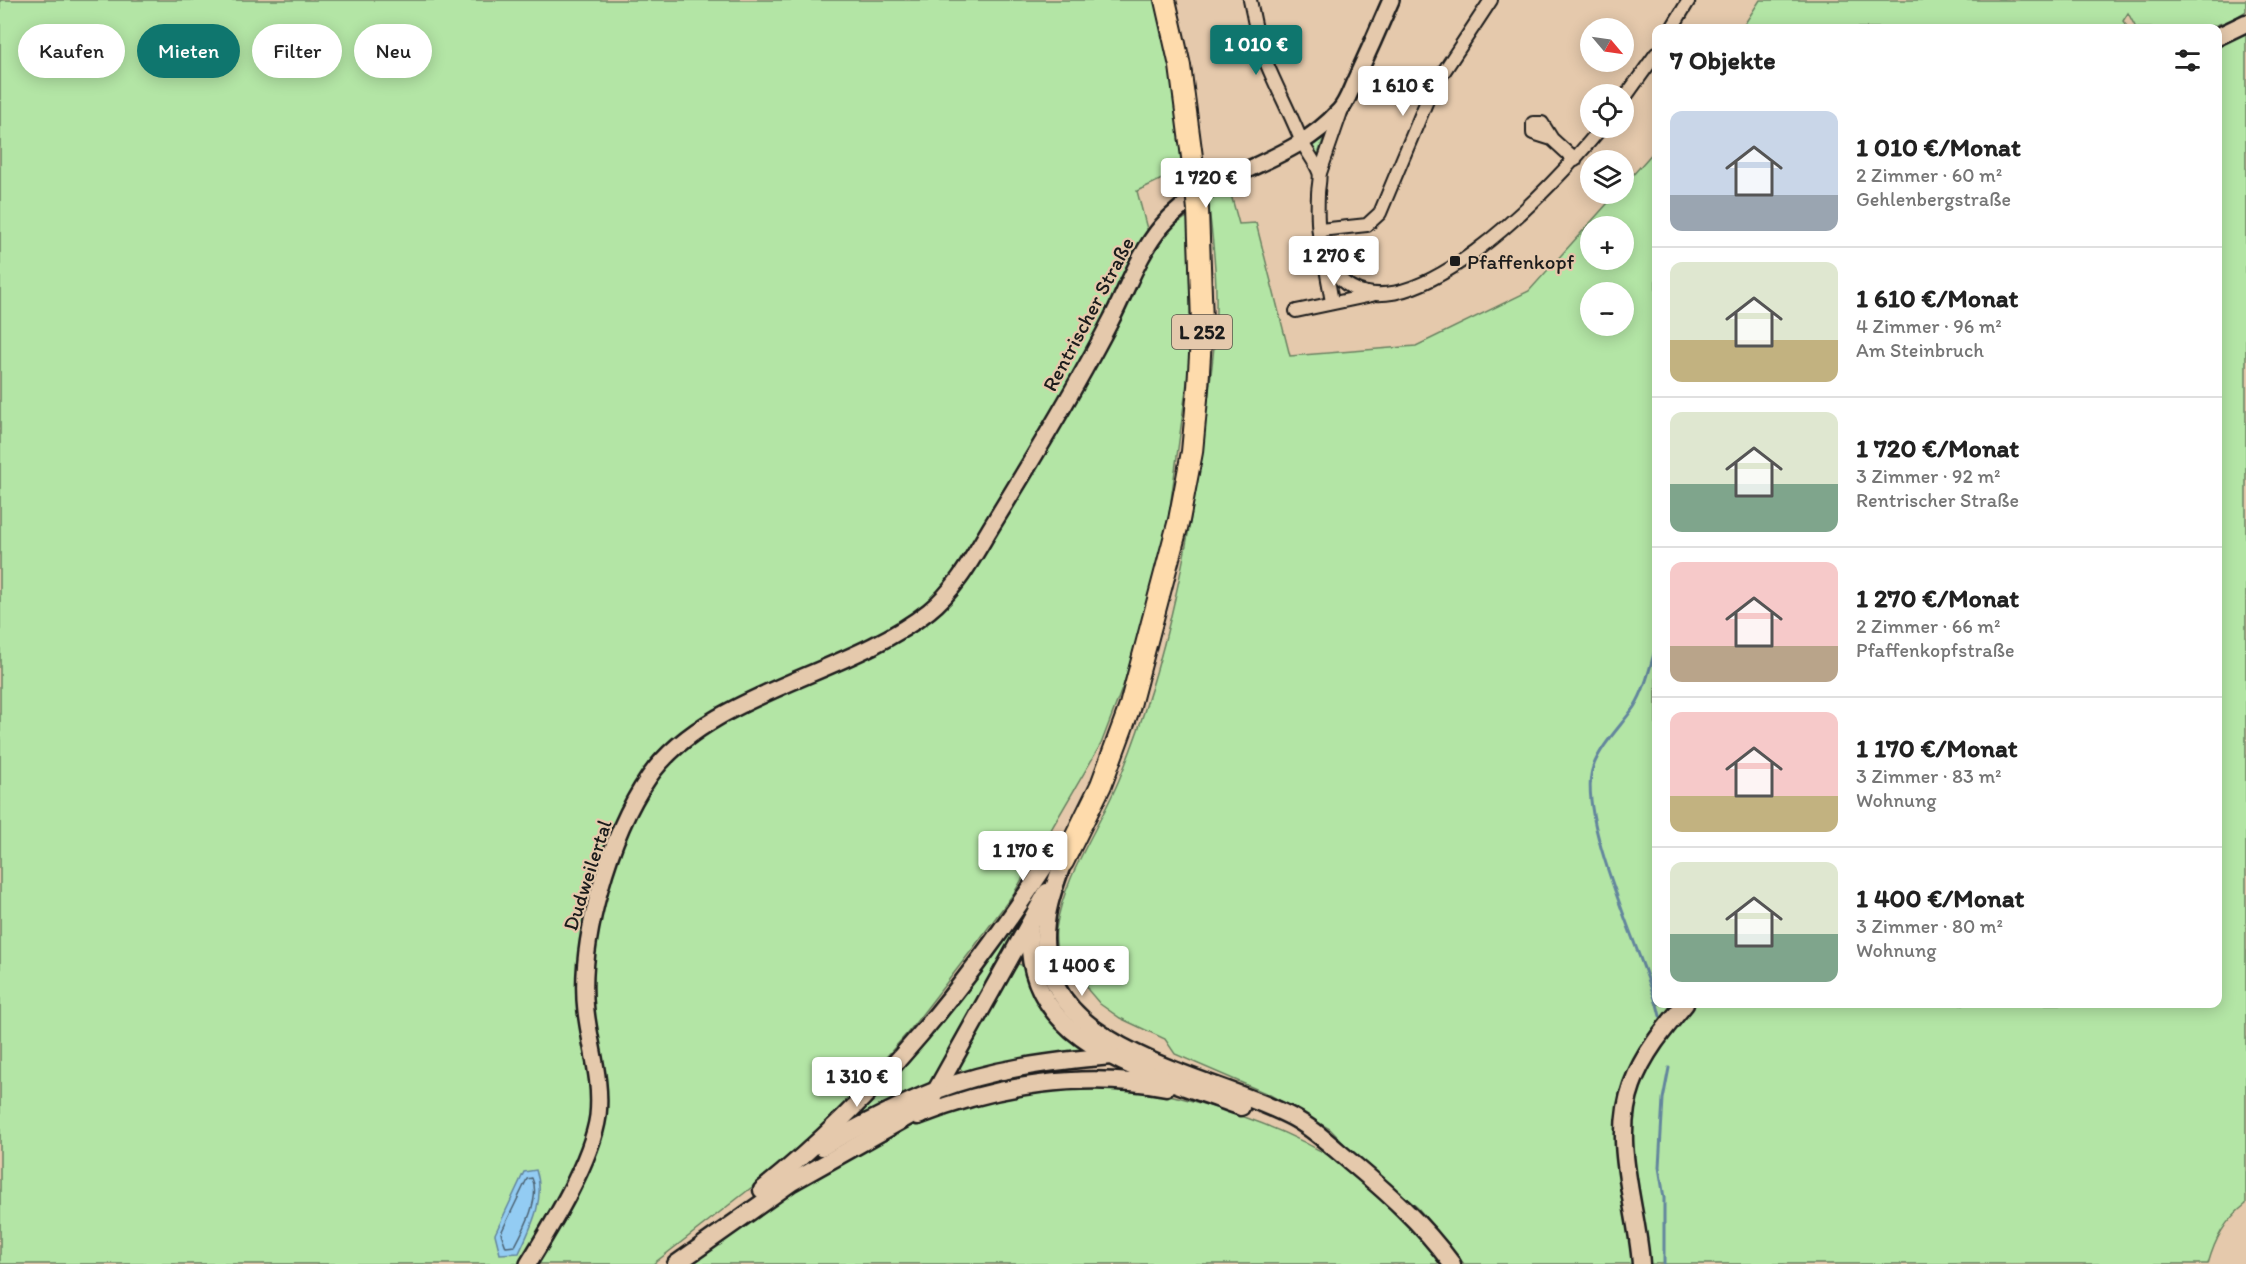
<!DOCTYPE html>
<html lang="de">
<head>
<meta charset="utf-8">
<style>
	body { margin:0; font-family:Itim,sans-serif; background:#f2f2f2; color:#222; height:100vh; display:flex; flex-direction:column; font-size:22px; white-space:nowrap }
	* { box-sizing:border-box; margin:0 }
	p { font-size:20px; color:#767676 }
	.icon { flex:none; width:33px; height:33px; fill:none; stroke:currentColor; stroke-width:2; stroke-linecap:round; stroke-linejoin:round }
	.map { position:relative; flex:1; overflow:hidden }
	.sheet { position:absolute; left:1652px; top:24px; width:570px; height:984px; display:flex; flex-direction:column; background:#fff; border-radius:12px; box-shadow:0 3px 15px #0003 }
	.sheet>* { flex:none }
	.banner { position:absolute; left:18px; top:24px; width:570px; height:54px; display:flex; gap:12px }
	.needle { width:39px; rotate:119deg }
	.tools { position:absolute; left:1580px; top:18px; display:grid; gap:12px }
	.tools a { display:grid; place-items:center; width:54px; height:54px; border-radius:50%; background:#fff; box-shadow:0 3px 15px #0003; font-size:30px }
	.price { position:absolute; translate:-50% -51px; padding:0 14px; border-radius:6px; background:#fff; color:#222; font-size:20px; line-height:39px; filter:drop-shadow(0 2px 3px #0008) }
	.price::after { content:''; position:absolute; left:50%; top:36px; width:18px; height:14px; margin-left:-9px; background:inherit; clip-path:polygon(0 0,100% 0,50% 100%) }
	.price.active { background:#0f766e; color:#fff }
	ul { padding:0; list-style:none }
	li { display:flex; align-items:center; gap:18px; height:150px; padding:0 18px }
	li+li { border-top:2px solid #e0e0e0 }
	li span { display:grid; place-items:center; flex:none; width:168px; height:120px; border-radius:12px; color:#555 }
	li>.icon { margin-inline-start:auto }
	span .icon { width:72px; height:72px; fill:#fffc; stroke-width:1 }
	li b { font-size:26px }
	h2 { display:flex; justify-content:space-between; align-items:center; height:72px; padding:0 18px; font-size:26px }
	.chip { padding:0 21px; border-radius:27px; background:#fff; box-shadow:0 3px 15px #0003; font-size:21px; line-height:54px }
	.chip.active { background:#0f766e; color:#fff }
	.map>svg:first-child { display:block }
	.green { fill:#b3e5a5; stroke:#688060; stroke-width:1.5; fill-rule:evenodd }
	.water { fill:#93ccf3; stroke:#63869d; stroke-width:1.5 }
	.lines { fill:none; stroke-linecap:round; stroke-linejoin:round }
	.shore { stroke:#4c6272; stroke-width:1.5 }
	.stream { stroke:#63869d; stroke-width:3 }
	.minor-casing { stroke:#1c1c1c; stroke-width:16 }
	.tertiary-casing { stroke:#1c1c1c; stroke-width:20 }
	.secondary-casing { stroke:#1c1c1c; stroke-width:21 }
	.trunk-casing { stroke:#1c1c1c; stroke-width:24 }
	.minor { stroke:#e5c9ac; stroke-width:12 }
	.tertiary { stroke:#e5c9ac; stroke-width:15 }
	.secondary { stroke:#e5c9ac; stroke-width:16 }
	.trunk { stroke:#fedbac; stroke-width:20 }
	.trunk-bridge-casing { stroke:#1c1c1c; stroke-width:24; stroke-linecap:butt }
	.trunk-bridge { stroke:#fedbac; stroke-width:20 }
	.poi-dot { fill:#1c1c1c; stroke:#e5c9ac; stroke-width:2 }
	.labels { text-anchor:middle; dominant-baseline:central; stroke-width:4.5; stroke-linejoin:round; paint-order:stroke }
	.shield { fill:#e5c9ac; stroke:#585047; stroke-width:1.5 }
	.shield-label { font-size:20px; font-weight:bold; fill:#1c1c1c }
	.poi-label { font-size:21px; fill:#1c1c1c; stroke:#e5c9ac; text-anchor:start }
	.street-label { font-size:21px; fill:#1c1c1c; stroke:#e5c9ac }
</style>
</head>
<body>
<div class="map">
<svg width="2246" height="1264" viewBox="0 0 2246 1264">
	<rect width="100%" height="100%" fill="#e5c9ac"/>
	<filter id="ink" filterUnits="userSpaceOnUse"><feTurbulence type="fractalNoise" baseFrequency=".0167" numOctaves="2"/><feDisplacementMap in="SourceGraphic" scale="12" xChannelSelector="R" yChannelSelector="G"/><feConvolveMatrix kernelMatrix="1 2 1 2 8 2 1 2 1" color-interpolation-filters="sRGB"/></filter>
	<g filter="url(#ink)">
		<g class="green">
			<path d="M0 0H1155C1173 63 1180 127 1187 192L1176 197 1166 177 1137 191 1152 248 1169 229 1190 215V360L1169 515 1145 615 1123 686 1101 744 1014 893 971 951 910 1030 852 1096 787 1160 653 1264H0Z"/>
			<path d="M1760 0H2246V11C2213 35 2174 28 2136 28L2128 13 2123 21 2128 28H1742Z"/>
			<path d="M2246 33V1204C2225 1220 2215 1239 2208 1264H1647C1639 1203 1617 1128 1646 1070 1659 1045 1679 1025 1696 1004H2217V46Z"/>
			<polygon points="1325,134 1317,157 1311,145"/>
			<path d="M1656 149V1004H1675C1641 1058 1610 1090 1617 1159 1620 1194 1635 1229 1635 1264H1464L1418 1208 1352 1152 1330 1129 1270 1095 1175 1054 1165 1039 1120 1018 1100 1004 1088 990 1084 975 1063 973C1059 959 1054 944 1056 929 1064 874 1101 826 1121 775 1167 662 1191 536 1206 415 1211 375 1217 333 1216 293 1216 261 1211 229 1208 198L1230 191 1239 224 1256 223 1290 356 1416 346 1529 291 1616 194H1623V186ZM1590 226H1623V260H1590ZM1590 292H1623V326H1590Z"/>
			<polygon points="1013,926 1018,931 932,1085 867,1115 860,1110 943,1022"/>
			<polygon points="1015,963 1025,966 1041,1011 1087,1054 967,1076 959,1067"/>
			<path d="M1129 1086C1198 1100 1279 1123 1339 1162 1375 1186 1414 1231 1443 1264H689C794 1187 909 1103 1043 1088 1071 1085 1101 1086 1129 1086Z"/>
		</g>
		<path class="water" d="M536 1170C546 1199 531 1227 519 1253L500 1254 495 1234 524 1172Z"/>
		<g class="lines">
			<path class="shore" d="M532 1178C541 1197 524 1229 515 1246L506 1247 501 1233 527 1179Z"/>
			<g class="stream">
				<polyline points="2101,28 2114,28"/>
				<path d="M1656 647C1650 667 1645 690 1634 707 1621 726 1601 745 1593 767 1576 814 1640 950 1656 1002"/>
				<polyline points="1657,1004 1660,1016"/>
				<polyline points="1664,1264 1664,1198 1659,1167 1663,1099 1669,1068"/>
			</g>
			<defs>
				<g id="minor">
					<path d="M1250 0C1254 19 1257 39 1264 57 1275 85 1290 112 1301 140 1306 151 1315 161 1319 172 1321 177 1318 187 1318 194 1317 219 1317 247 1331 268 1395 362 1562 176 1601 128"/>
					<polyline points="1672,28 1689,0"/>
					<polyline points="1623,100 1656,54"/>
					<polyline points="1552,139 1533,133 1533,123 1542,123 1552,139 1575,160"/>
					<polyline points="1320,173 1341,112"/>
					<polyline points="1320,230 1367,225 1380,213 1431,91 1491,0"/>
					<polyline points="1325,263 1332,302"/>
					<polyline points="1296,311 1372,295"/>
				</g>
				<path id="tertiary" d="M528 1264C552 1225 592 1160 598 1116 602 1079 590 1047 586 1011 578 942 610 833 649 777 707 693 849 675 929 611 959 587 976 551 996 519 1036 454 1076 388 1111 320 1127 289 1139 253 1162 226 1210 170 1289 167 1339 111 1346 104 1350 92 1354 83 1367 55 1379 28 1391 0"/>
				<g id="secondary">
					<polyline points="2217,37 2246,23"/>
					<path d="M1063 862C1056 882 1048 902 1046 923 1030 1052 1208 1072 1292 1117 1313 1128 1329 1144 1346 1158 1386 1191 1422 1223 1452 1264"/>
					<path d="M1030 927C1020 1047 1153 1073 1241 1107"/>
					<path d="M918 1116C996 1085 1083 1071 1166 1087"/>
					<path d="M822 1147C859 1126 897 1106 937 1090 991 1069 1053 1061 1111 1056"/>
					<path d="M762 1190C879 1096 971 980 1053 854"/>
					<polyline points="676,1264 792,1182 920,1110 929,1103 1047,892"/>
					<path d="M1641 1264C1637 1206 1611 1142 1632 1085 1643 1054 1664 1029 1685 1004"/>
				</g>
				<g id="trunk">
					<polyline points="1165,0 1180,66 1195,180"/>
					<polyline points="1063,862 1101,785 1129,709 1179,520 1192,452 1198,388 1202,322 1198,210"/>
				</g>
			</defs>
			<use href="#minor" class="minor-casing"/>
			<use href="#tertiary" class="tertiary-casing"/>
			<use href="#secondary" class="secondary-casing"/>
			<use href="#trunk" class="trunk-casing"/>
			<use href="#minor" class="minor"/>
			<use href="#tertiary" class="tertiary"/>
			<use href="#secondary" class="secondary"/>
			<use href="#trunk" class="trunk"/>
			<defs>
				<polyline id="trunk-bridge" points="1195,180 1198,210"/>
			</defs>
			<use href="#trunk-bridge" class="trunk-bridge-casing"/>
			<use href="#trunk-bridge" class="trunk-bridge"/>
		</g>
	</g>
	<rect class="poi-dot" x="1449" y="255" width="12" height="12" rx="3"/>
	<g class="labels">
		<rect class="shield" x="1172" y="315" width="60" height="34" rx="4.5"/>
		<g class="shield-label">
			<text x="1202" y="332">L 252</text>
		</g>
		<g class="poi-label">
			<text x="1467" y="261">Pfaffenkopf</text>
		</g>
		<g class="street-label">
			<text transform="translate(1088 314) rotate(-62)">Rentrischer Straße</text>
			<text transform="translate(587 875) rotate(-72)">Dudweilertal</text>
		</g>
	</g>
</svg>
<div class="tools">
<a><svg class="needle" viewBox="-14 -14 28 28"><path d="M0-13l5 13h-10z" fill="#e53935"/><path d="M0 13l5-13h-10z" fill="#767676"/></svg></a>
<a><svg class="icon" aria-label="locate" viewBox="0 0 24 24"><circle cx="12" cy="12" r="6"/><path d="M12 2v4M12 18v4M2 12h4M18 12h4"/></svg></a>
<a><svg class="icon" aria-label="layers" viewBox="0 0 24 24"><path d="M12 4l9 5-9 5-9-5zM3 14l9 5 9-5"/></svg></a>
<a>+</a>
<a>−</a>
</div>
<b class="price active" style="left:1256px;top:76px">1 010 €</b>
<b class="price" style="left:1403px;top:117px">1 610 €</b>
<b class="price" style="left:1206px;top:209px">1 720 €</b>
<b class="price" style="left:1334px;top:287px">1 270 €</b>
<b class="price" style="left:1023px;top:882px">1 170 €</b>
<b class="price" style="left:1082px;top:997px">1 400 €</b>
<b class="price" style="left:857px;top:1108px">1 310 €</b>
<div class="banner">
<a class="chip">Kaufen</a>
<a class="chip active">Mieten</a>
<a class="chip">Filter</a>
<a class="chip">Neu</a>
</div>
<section class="sheet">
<h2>7 Objekte<svg class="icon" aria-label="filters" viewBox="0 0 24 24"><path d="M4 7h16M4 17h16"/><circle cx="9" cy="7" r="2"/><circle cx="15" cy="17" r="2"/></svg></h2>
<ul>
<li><span style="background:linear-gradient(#c9d6e8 70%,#9aa5b1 0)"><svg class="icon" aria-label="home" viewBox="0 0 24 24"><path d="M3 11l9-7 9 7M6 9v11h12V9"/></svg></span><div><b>1 010 €/Monat</b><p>2 Zimmer · 60 m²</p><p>Gehlenbergstraße</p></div></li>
<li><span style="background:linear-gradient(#dfe7d0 65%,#c2b280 0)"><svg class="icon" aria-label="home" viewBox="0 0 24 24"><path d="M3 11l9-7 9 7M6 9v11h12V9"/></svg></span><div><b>1 610 €/Monat</b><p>4 Zimmer · 96 m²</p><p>Am Steinbruch</p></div></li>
<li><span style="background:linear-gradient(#dfe7d0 60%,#7fa58c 0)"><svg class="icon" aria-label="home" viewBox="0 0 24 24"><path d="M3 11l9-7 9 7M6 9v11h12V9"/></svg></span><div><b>1 720 €/Monat</b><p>3 Zimmer · 92 m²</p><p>Rentrischer Straße</p></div></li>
<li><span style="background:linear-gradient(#f6c9c9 70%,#b9a48a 0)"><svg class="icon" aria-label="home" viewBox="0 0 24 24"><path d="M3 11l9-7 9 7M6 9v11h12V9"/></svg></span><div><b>1 270 €/Monat</b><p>2 Zimmer · 66 m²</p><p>Pfaffenkopfstraße</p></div></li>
<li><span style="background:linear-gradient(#f6c9c9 70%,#c2b280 0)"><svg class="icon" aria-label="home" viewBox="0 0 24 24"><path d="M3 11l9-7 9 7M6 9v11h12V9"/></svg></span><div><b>1 170 €/Monat</b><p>3 Zimmer · 83 m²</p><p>Wohnung</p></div></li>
<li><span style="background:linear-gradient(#dfe7d0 60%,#7fa58c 0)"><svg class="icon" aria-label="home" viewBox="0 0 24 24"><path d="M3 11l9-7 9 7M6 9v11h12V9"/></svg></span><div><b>1 400 €/Monat</b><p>3 Zimmer · 80 m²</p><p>Wohnung</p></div></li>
</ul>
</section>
</div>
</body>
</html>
